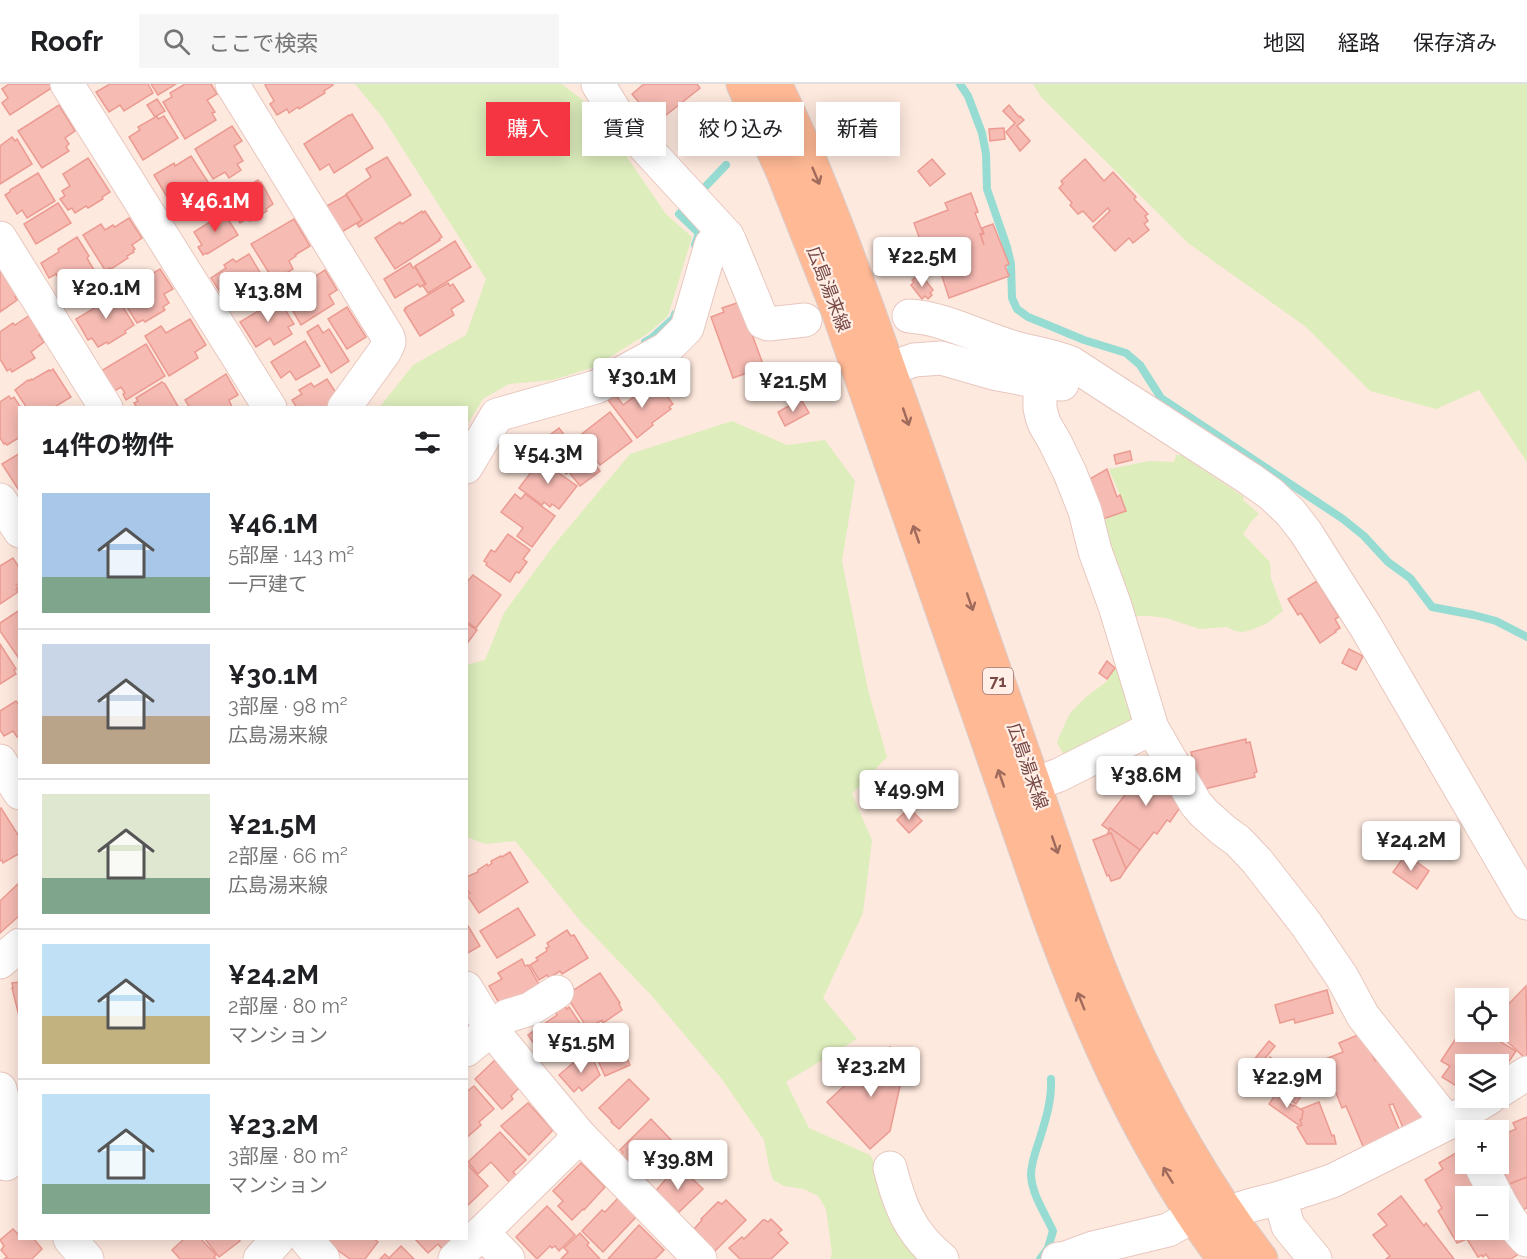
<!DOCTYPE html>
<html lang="ja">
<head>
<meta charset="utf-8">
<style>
	body { margin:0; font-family:Raleway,"Noto Sans JP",sans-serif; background:#f6f6f6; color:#202124; height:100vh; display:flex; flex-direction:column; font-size:22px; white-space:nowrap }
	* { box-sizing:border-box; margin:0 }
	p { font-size:20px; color:#757577 }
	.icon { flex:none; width:33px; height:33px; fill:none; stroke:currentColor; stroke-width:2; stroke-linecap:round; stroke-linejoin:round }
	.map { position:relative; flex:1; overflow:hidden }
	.panel { position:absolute; left:18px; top:322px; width:450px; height:834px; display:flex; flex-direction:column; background:#fff; border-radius:0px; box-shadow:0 3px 15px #0003 }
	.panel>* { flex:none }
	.top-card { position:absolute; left:486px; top:18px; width:570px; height:54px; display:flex; gap:12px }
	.fabs { position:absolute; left:1455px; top:904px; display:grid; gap:12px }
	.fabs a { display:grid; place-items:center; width:54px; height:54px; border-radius:0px; background:#fff; box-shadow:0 3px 15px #0003; font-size:30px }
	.price { position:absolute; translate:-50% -51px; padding:0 14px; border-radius:6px; background:#fff; color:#222; font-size:20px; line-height:39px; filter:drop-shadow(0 2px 3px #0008) }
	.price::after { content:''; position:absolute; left:50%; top:36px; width:18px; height:14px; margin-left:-9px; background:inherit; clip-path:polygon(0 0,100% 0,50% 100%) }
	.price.selected { background:#f53642; color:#fff }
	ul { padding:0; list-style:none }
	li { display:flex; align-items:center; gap:18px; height:150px; padding:0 24px }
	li+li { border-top:2px solid #e0e0e0 }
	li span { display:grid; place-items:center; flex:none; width:168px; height:120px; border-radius:0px; color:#555 }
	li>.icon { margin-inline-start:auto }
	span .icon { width:72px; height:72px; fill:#fffc; stroke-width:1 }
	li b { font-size:26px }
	h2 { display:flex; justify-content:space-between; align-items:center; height:72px; padding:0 24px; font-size:26px }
	.chip { padding:0 21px; border-radius:0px; background:#fff; box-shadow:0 3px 15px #0003; font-size:21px; line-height:54px }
	.chip.selected { background:#f53642; color:#fff }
	header { display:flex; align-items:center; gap:36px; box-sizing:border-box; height:84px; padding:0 30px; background:#fff; border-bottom:2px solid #e0e0e0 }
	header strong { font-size:28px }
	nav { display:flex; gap:33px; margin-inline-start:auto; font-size:21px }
	.search { width:420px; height:54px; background:#f6f6f6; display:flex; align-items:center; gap:15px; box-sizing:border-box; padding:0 21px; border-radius:0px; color:#757577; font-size:22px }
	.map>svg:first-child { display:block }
	.green { fill:#ddedbc }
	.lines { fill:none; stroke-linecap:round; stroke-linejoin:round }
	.stream { stroke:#97dcd3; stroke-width:8 }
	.building { fill:#f6bbb3; stroke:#eb9b92; stroke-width:1.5 }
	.minor-casing { stroke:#e8c7bf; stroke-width:35 }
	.major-casing { stroke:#d9cccb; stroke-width:35 }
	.minor { stroke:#fff; stroke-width:33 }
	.major { stroke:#ffb995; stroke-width:33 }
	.oneway { stroke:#a06a5c }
	.labels { text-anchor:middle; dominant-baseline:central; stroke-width:4.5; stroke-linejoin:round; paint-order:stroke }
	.shield { fill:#ffefe7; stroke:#a07a75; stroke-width:1.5 }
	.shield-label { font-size:16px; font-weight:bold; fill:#774844 }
	.street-label { font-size:18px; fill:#774844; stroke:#ffefe7 }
</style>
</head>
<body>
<header>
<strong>Roofr</strong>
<div class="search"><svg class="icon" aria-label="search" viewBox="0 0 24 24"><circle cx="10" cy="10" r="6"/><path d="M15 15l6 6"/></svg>ここで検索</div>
<nav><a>地図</a><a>経路</a><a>保存済み</a></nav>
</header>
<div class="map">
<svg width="1527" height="1175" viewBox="0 0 1527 1175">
	<rect width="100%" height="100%" fill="#fee9de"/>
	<g class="green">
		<polygon points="355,0 562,0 594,25 666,130 692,153 668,232 647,250 594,283 553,296 509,300 483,315 467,341 466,324 379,324 413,281 466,251 486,195 383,34"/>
		<polygon points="1033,0 1527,0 1527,378 1479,306 1436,325 1370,307 1306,243 1188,159 1042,14"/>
		<polygon points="732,337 787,361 825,356 855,397 842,477 868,606 887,673 852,710 872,756 863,829 823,914 857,955 786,998 809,1044 870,1071 883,1094 922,1175 830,1175 832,1170 826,1125 818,1112 804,1105 784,1102 773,1096 769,1083 764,1056 721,994 651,911 582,839 515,757 485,760 467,753 466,581 485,576 504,529 554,461 630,370"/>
		<path d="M1176 371H1181L1244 413 1243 416 1259 430 1251 438 1243 450 1270 478 1271 494 1283 527 1266 540 1251 546 1243 548 1235 547 1227 543 1200 545 1166 534 1149 532H1126L1092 440 1126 427C1122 412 1114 400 1109 385L1149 377 1174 378Z"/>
		<polygon points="1124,577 1136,635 1063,670 1057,658 1067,635 1071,628 1086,613 1106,598 1115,585"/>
	</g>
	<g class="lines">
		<g class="stream">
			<polyline points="960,0 968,12 982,49 986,70 987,105 1007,163 1011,180 1012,214 1017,225 1028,233 1043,239 1084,256 1126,269 1140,281 1161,314 1343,435 1364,452 1388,478 1410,494 1432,523 1474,531 1496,537 1527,553"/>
			<polyline points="705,103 726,81"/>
			<polyline points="683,126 679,130 699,149 695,161"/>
			<polyline points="645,258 652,254 674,234 675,230"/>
			<path d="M1040 1175 1048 1164 1053 1147C1045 1129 1032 1111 1031 1091 1031 1079 1036 1066 1040 1054 1046 1035 1052 1015 1051 995"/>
		</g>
	</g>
	<g class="building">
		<polygon points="9,0 51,0 53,3 10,31 2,19 8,14 2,5"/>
		<polygon points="110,0 148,0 153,9 124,27 120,21 109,28 96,8"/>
		<polygon points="151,0 176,0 158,11"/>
		<polygon points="185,0 211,0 217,10 207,16 215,28 212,29 216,36 185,55 163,18 172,13 170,9"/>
		<polygon points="266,0 333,0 333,1 324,7 325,9 299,25 298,23 289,29 287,25 277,31 270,20 274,17 265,1"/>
		<polygon points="644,0 697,0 700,4 656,39 632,10"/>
		<polygon points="157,15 165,27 155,33 147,21"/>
		<polygon points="59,21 75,47 65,54 69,60 66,63 69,67 42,84 18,47"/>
		<polygon points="1009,21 1019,33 1020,32 1024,36 1017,42 1030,57 1020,67 1006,48 1015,39 1003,27"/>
		<polygon points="352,30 373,64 334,89 329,80 320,86 304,60 349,31 350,32"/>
		<polygon points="157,32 158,35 164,32 178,54 143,76 129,53 140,46 138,43"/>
		<polygon points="232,42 242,57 234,62 243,77 237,80 241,86 229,94 225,88 213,95 195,65"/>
		<polygon points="1004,44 1005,55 990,57 989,45"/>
		<polygon points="12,53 15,57 17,55 32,80 0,100 0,62"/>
		<polygon points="191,72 210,101 173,123 154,91 174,79 175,82"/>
		<polygon points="387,73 411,111 359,143 357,140 362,136 346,110 371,93 366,85"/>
		<polygon points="88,74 110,108 102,113 103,115 88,124 86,122 75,129 72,124 68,126 60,115 65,112 62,107 70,102 63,90"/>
		<polygon points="932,75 945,90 930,102 918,87"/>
		<polygon points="1085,75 1104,97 1113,88 1136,113 1134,115 1148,130 1145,132 1148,137 1144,140 1149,146 1133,159 1129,154 1115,167 1093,143 1110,127 1108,124 1093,138 1083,127 1078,130 1070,121 1072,119 1059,104 1063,100 1061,97"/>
		<polygon points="38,89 55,117 27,134 22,126 17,130 5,111 10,108 10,106"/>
		<polygon points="258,96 260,99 261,98 273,120 266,125 267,127 250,137 248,134 240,139 225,116"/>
		<polygon points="971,109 978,128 975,129 983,149 980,150 984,161 981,151 984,150 982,144 993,140 1009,180 1005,182 1009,192 949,214 939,183 943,181 931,186 914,139 948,126 945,119"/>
		<polygon points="346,111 362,136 340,149 325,123"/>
		<polygon points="58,119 71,139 36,160 24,140"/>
		<polygon points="223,127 238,151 207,170 206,169 203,171 198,163 202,161 194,148 210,138 209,136"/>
		<polygon points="422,127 423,129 425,127 442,153 439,155 440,156 395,185 375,154 400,138 402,140"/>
		<polygon points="129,134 142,154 132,161 135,165 133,166 134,168 127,172 128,174 111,185 110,184 105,186 83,151 101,140 105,146 113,141 115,143"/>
		<polygon points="294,135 310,162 295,171 296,172 289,177 293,185 274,197 251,160"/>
		<polygon points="77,153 89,172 87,174 94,186 78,195 80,197 66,206 56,190 49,194 41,179 59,168 58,165"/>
		<polygon points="455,157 471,183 428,209 423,202 426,200 415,182"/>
		<polygon points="249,170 267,200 246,213 242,207 234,212 230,206 222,211 211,194 226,184 224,181 233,175 236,178"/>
		<polygon points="410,179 413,184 415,183 425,200 420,203 418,200 395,214 384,195"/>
		<polygon points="3,185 20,211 15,213 17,216 0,228 0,187"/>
		<polygon points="160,185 173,205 164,210 169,219 163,223 165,226 145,238 143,236 137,239 117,207 145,189 147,193"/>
		<polygon points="325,186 337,206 329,211 334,220 301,241 284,212"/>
		<polygon points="917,192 919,195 922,192 933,206 930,209 932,211 928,215 925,212 922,215 911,201 914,198 912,196"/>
		<polygon points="448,199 450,202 453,200 464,217 451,225 454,231 420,252 404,226 406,225 405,224"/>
		<polygon points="112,205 134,241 125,247 126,249 108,260 107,258 98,263 92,254 88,256 76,235 98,222 95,216"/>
		<polygon points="272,212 275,216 278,214 294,240 288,243 292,250 274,261 270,254 256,263 240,238 260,226 257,221"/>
		<polygon points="740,218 764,283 733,294 711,233 724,228 722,224"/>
		<polygon points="347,223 366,253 347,265 328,235"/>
		<polygon points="30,231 42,249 39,251 44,258 31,268 35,274 12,288 10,285 7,287 0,275 0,248 13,239 15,241"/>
		<polygon points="190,235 206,261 195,268 198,274 169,292 145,252 161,242 166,249"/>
		<polygon points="318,241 323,249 329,245 349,277 331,289 307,248"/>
		<polygon points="305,257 320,282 296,296 290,287 281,294 271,278"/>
		<polygon points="146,260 165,292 126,316 123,310 125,309 121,303 113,308 101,287"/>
		<polygon points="53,285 71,313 53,324 27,324 15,306 28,296 29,297 31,295 32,296 49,286 50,287"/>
		<polygon points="226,290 238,311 229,316 232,323 230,324 190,324 185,316"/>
		<polygon points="327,295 338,312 330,324 297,324 292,316 302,310 299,306 311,299 314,303"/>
		<polygon points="162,298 165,300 179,324 137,324 134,319 138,317 136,314"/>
		<polygon points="652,299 660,311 664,308 673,320 669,323 671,325 652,339 653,341 637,354 608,316 616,311 623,321"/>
		<polygon points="9,312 11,315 14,313 21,324 20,324 20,353 7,361 5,359 4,360 0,354 0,318"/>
		<polygon points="801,315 809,329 785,342 778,328"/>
		<polygon points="610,328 632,357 600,381 578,353"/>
		<polygon points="559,344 571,360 576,356 600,387 580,402 569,388 566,390 554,374 551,376 539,359"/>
		<polygon points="1130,367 1132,376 1116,380 1114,371"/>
		<polygon points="20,369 20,408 2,380"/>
		<polygon points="542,374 558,385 556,387 577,402 559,425 552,420 550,423 544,418 542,421 519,404"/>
		<polygon points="1107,385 1117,413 1120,411 1126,427 1097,437 1081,400"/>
		<polygon points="515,410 521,415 525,410 555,432 532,463 517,452 523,444 501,428"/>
		<polygon points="508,450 530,466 523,475 527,478 519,489 516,488 510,498 486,481 487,479 484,477 491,466 495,468"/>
		<polygon points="13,474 20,485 20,499 16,501 18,505 16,506 18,508 0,520 0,482"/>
		<polygon points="473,491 501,511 476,544 466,537 466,499"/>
		<polygon points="1317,497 1339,533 1335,535 1340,544 1335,547 1336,548 1320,559 1301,529 1298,531 1288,515"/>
		<polygon points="20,526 20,576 0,547 0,539"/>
		<polygon points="466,539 477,546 466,561"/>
		<polygon points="0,560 16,585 14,586 16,590 0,600"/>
		<polygon points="1349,565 1363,572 1356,586 1342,579"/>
		<polygon points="1107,577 1115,584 1107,595 1099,589"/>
		<polygon points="16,617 18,620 20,619 20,651 17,653 13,647 4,652 0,646 0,627"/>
		<polygon points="1246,655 1246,659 1250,658 1257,688 1254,689 1255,693 1200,706 1191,668"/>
		<polygon points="1149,679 1179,702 1183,719 1170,738 1167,736 1157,750 1154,748 1140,766 1110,744 1109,746 1102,741"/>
		<polygon points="1,724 20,754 20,769 3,779 2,776 0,777 0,725"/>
		<polygon points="909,724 922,737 909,749 897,736"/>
		<polygon points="1110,744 1140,766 1126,785 1111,749 1107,751"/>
		<polygon points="1111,749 1126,785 1120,794 1111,797 1109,791 1107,792 1093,756"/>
		<polygon points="510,768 528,798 479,829 467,811 470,809 466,804 466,793 478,788 478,786 487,780 488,782 492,779 491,777 501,772 502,773"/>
		<polygon points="1406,770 1429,787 1417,805 1393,788"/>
		<polygon points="20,798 20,831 0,849 0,817"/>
		<polygon points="518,824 535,851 497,874 480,847"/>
		<polygon points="468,842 480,862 466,870 466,843"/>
		<polygon points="567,846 571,852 574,851 588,874 562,890 560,887 549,894 547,891 539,896 530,881 538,876 536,874 547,867 546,864 549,863 547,859"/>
		<polygon points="522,875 525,882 528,881 541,904 511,921 508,914 499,919 489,902 502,895 498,889"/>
		<polygon points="600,889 620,919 619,920 622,926 603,939 602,936 590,943 588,940 586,942 567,913 572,902 574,906"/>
		<polygon points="20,898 20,932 19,932 12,904 13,904 12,899"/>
		<polygon points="1526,902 1527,974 1526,975 1497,948 1498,948 1498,931"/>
		<polygon points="1327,906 1333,929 1295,939 1294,935 1280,939 1275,921"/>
		<polygon points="564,921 567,925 569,923 588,951 585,953 587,956 569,969 568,967 563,970 562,968 560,970 556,964 550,968 546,961 538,966 528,951 557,931 555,927"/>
		<polygon points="1466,939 1466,948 1493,948 1497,951 1494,954 1516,967 1498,994 1498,981 1466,981 1466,1008 1442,993 1450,982 1441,977"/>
		<polygon points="1360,950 1364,951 1375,977 1384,973 1439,1034 1404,1046 1393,1020 1389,1021 1402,1052 1365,1067 1346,1022 1342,1024 1323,976 1343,968 1339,959"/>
		<polygon points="619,956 630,981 605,992 594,968"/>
		<polygon points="1269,957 1275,962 1255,987 1249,982"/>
		<polygon points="890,963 907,982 904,984 890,1047 870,1065 827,1018 885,964 887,967"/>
		<polygon points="591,971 600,991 582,1007 579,1003 574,1008 559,991 579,974 581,976"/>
		<polygon points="1270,973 1291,987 1290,989 1308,1002 1296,1020 1277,1007 1276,1009 1255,995"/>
		<polygon points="495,976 520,1003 511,1012 513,1015 502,1025 475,995"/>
		<polygon points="629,995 649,1015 619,1045 611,1038 612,1037 599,1024"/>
		<polygon points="474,1002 494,1025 479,1038 481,1041 466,1054 466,1008"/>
		<polygon points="1276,1010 1293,1022 1294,1021 1303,1027 1302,1035 1300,1036 1302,1041 1300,1042 1269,1020"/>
		<polygon points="1319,1018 1332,1052 1334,1051 1336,1060 1307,1060 1297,1043 1302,1041 1300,1036 1302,1035 1303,1027 1301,1025"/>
		<polygon points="528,1019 553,1046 529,1071 501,1042"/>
		<polygon points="1527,1033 1527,1093 1509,1101 1499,1077 1505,1074 1498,1058 1498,1053 1516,1045 1513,1039"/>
		<polygon points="651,1035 674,1059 639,1093 619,1072 623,1068 620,1066"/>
		<polygon points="500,1048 526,1076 513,1088 517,1092 510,1099 491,1078 478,1090 468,1078"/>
		<polygon points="1461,1066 1490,1113 1466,1113 1466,1146 1498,1146 1520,1169 1511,1175 1489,1175 1486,1170 1483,1173 1482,1171 1478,1173 1467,1155 1457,1159 1438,1127 1442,1124 1425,1096 1443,1085 1439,1079"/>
		<polygon points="466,1079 488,1102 466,1123"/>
		<polygon points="581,1079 605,1103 584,1126 583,1125 572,1136 558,1122 563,1117 553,1107"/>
		<polygon points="681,1084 703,1105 676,1131 654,1109 672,1088 675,1090"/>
		<polygon points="1527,1093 1527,1124 1513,1129 1502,1103"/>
		<polygon points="1401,1112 1424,1142 1426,1139 1454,1175 1386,1175 1390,1172 1373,1151 1387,1141 1378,1130"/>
		<polygon points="618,1114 637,1132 603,1168 582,1147 602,1126 605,1128"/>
		<polygon points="726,1116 746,1136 715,1167 711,1163 708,1167 701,1159 704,1156 694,1145 702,1136 701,1135 718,1118 722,1120"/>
		<polygon points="547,1122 575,1151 559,1167 555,1162 552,1164 550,1162 537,1175 516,1153"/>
		<polygon points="771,1135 782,1146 778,1149 788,1159 771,1175 740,1175 729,1164 742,1153 744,1155 763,1136 765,1136 768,1138"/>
		<polygon points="639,1141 664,1166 655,1175 608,1175"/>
		<polygon points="13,1145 18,1150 20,1150 20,1155 34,1155 42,1165 32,1175 4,1175 7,1173 1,1166 4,1162 0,1156"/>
		<polygon points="580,1149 589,1159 587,1161 600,1175 561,1175 568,1168 564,1164"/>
		<polygon points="184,1155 201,1155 216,1171 214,1173 216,1175 180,1175 172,1166"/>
		<polygon points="205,1155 238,1155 240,1157 219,1173"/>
		<polygon points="322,1155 374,1155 378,1158 365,1175 350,1175"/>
		<polygon points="415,1155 452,1155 442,1165 438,1160 428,1169"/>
		<polygon points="401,1162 414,1175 380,1175 385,1170 389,1174"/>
	</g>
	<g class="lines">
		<defs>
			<g id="minor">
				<polyline points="67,0 270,324"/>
				<polyline points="232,0 388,253 389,258 385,267 344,324"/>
				<polyline points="598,0 614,26 634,51 727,152 730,158 763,238 768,240 805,236"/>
				<polyline points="0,154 106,324"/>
				<path d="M909 232C944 234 978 253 1012 263 1032 269 1052 271 1071 279L1250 395 1271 410 1290 428 1305 447 1366 543 1527 819"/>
				<polyline points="889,285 914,276 941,274 993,289 1040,298 1062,300"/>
				<polyline points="1040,298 1040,324 1042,333 1045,341 1055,358 1070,389 1085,427 1095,467 1115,522 1152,644 1196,720 1204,729 1223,746 1238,757 1257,777 1306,840 1342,893 1363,932 1448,1039"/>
				<polyline points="466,383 497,331 596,303 666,265 687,244 711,161 727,152"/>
				<polyline points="0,416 20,447"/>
				<polyline points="0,677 20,709"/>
				<polyline points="1034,700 1059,691 1152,644"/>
				<polyline points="0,878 20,861"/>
				<polyline points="466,904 491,945 580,1052 700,1175"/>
				<polyline points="466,966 507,932 530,925 557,908"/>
				<polyline points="0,1005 12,1055 6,1080"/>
				<polyline points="1498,1008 1527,989"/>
				<polyline points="1480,1080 1497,1113"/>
				<path d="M890 1084C900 1123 910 1149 942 1175"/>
				<polyline points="1280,1114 1288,1142 1315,1175"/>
				<path d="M1498 1115C1506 1130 1515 1145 1527 1156"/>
				<polyline points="1228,1132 1239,1125 1252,1121 1280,1114 1332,1097 1448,1039 1489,1014"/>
				<polyline points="482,1148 508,1175"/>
				<polyline points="70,1155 87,1175"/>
				<polyline points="306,1155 323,1175"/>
				<polyline points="260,1175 278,1155"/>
				<polyline points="455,1175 580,1052"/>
				<polyline points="1058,1175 1066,1174 1093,1164 1168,1146 1193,1132"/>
			</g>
			<g id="major">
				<path d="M743 0 782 86 838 227 1047 827C1092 950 1145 1070 1224 1175"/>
				<path d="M775 0C811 73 840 150 868 226 921 374 972 523 1024 671 1054 756 1080 842 1116 924 1155 1013 1202 1098 1261 1175"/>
			</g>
		</defs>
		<use href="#minor" class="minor-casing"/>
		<use href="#major" class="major-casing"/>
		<use href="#minor" class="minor"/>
		<use href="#major" class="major"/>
	</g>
	<defs><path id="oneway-shaft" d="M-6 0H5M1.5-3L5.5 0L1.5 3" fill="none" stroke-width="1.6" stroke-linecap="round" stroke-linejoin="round" transform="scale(1.5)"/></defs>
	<g class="oneway">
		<use href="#oneway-shaft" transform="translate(816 92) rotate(67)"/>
		<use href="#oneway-shaft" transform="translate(906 333) rotate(71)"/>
		<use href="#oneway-shaft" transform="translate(916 450) rotate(-109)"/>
		<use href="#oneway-shaft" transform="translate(970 518) rotate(71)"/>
		<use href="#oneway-shaft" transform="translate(1001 694) rotate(-109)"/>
		<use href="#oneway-shaft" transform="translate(1055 761) rotate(71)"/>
		<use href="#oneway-shaft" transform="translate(1081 917) rotate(-112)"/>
		<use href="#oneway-shaft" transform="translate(1168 1091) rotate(-121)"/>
	</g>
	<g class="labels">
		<rect class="shield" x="983" y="584" width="30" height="26" rx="4.5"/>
		<g class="shield-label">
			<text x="998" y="597">71</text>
		</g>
		<g class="street-label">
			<text transform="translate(829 205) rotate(69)">広島湯来線</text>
			<text transform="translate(1028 682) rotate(71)">広島湯来線</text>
		</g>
	</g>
</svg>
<div class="fabs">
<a><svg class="icon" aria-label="locate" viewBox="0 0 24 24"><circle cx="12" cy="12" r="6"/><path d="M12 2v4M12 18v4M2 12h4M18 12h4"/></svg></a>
<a><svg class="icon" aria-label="layers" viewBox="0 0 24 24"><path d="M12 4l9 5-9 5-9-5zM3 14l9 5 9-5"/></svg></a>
<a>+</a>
<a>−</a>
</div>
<b class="price selected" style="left:215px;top:149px">¥46.1M</b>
<b class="price" style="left:922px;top:204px">¥22.5M</b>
<b class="price" style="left:106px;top:236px">¥20.1M</b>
<b class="price" style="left:268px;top:239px">¥13.8M</b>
<b class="price" style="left:642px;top:325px">¥30.1M</b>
<b class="price" style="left:793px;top:329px">¥21.5M</b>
<b class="price" style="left:548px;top:401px">¥54.3M</b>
<b class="price" style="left:1146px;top:723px">¥38.6M</b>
<b class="price" style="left:909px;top:737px">¥49.9M</b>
<b class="price" style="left:1411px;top:788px">¥24.2M</b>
<b class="price" style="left:581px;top:990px">¥51.5M</b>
<b class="price" style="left:871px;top:1014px">¥23.2M</b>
<b class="price" style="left:1287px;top:1025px">¥22.9M</b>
<b class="price" style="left:678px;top:1107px">¥39.8M</b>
<div class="top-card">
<a class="chip selected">購入</a>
<a class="chip">賃貸</a>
<a class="chip">絞り込み</a>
<a class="chip">新着</a>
</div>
<section class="panel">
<h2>14件の物件<svg class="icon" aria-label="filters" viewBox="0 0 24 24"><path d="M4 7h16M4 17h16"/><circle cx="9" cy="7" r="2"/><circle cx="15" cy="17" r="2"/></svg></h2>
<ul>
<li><span style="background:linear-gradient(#a9c7e8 70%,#7fa58c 0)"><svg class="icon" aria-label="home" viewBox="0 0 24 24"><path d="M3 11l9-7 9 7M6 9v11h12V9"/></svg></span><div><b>¥46.1M</b><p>5部屋 · 143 m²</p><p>一戸建て</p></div></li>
<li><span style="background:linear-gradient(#c9d6e8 60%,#b9a48a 0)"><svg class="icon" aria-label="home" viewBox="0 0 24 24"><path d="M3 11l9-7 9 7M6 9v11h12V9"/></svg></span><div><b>¥30.1M</b><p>3部屋 · 98 m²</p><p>広島湯来線</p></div></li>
<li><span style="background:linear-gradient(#dfe7d0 70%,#7fa58c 0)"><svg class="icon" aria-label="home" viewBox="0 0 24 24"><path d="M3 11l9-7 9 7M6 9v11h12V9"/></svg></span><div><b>¥21.5M</b><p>2部屋 · 66 m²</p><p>広島湯来線</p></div></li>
<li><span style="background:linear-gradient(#bfe0f5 60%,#c2b280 0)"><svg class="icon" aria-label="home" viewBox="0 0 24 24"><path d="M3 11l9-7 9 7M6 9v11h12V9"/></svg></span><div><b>¥24.2M</b><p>2部屋 · 80 m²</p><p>マンション</p></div></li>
<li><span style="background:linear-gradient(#bfe0f5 75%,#7fa58c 0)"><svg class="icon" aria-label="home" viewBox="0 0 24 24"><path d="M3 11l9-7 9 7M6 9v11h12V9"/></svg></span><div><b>¥23.2M</b><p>3部屋 · 80 m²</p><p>マンション</p></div></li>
</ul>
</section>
</div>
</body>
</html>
